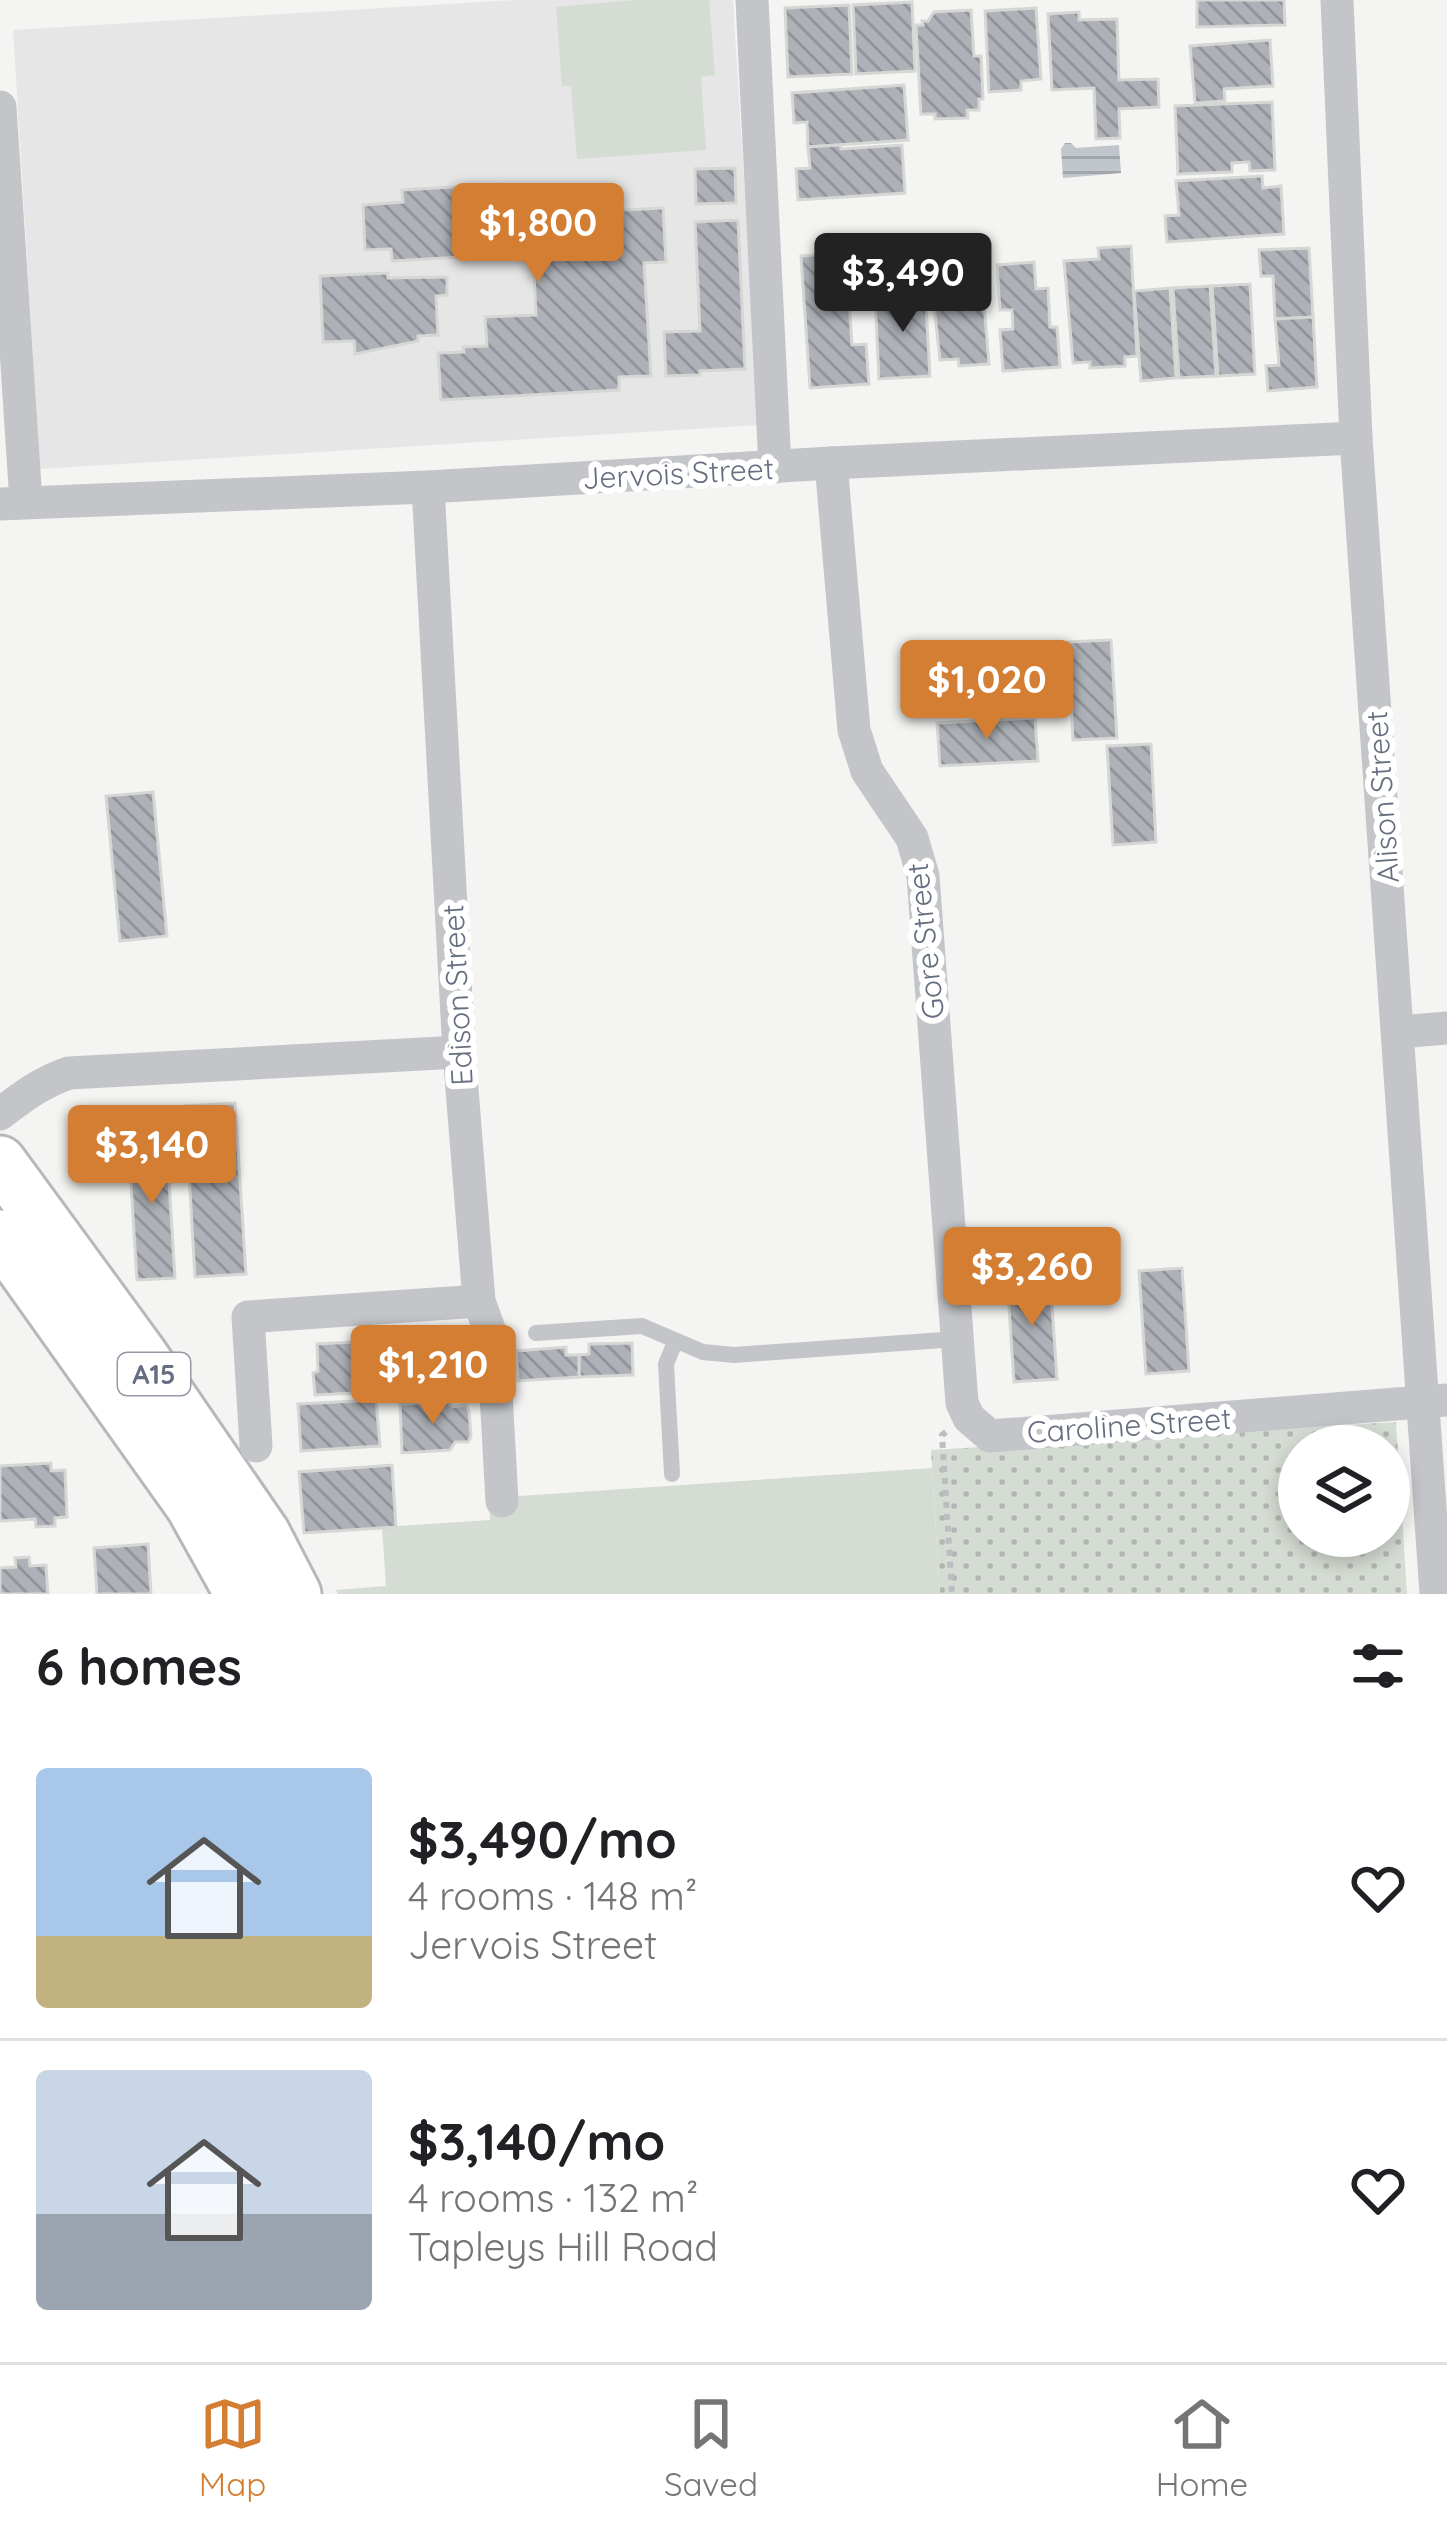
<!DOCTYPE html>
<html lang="en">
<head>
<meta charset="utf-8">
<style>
	body { margin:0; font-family:Quicksand,sans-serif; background:#f2f2f2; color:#202124; height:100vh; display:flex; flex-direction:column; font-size:45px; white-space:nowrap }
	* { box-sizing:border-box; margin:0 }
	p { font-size:39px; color:#757577 }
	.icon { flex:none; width:66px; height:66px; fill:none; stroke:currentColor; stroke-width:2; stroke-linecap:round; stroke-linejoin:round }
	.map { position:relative; height:1594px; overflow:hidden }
	.drawer { display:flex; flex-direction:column; background:#fff; flex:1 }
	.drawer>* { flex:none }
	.buttons { position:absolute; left:1278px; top:1425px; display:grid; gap:24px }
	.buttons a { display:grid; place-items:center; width:132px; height:132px; border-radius:50%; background:#fff; box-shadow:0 6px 18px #0003; font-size:60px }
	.price { position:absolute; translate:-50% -102px; padding:0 27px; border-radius:12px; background:#d47e33; color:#fff; font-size:39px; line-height:78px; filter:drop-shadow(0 3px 6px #0008) }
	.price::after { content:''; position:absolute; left:50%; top:72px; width:36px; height:27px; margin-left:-18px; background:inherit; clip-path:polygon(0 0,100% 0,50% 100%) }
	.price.selected { background:#222; color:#fff }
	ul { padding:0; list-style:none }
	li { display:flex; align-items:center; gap:36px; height:300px; padding:0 36px }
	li+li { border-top:3px solid #e0e0e0 }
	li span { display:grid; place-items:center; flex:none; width:336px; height:240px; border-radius:12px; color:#555 }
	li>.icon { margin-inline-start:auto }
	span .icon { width:144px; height:144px; fill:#fffc; stroke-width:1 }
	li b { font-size:51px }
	h2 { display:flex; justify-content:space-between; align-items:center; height:144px; padding:0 36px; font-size:51px }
	.dock { display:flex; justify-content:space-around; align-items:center; height:168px; border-top:3px solid #e0e0e0; background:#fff; font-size:33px; color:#757577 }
	.dock a { display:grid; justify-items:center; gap:6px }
	.dock .selected { color:#d47e33 }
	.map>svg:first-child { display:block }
	.built { fill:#e5e6e5 }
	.grass { fill:#d5dcd3 }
	.park { fill:url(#park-dots); fill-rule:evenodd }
	.water { fill:url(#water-rules) }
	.building { fill:url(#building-back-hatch); stroke:#d6d6d4; stroke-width:3 }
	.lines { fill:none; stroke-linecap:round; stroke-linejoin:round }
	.primary-casing { stroke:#b6b8bc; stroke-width:57 }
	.path { stroke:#bcbdc0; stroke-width:6; stroke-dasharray:6 6; stroke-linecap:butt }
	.service { stroke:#c3c5c9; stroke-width:16 }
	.minor { stroke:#c3c5c9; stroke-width:33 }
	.primary { stroke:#fff; stroke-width:51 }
	.labels { text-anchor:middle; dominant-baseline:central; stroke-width:12; stroke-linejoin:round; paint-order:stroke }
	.shield { fill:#fff; stroke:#949aa6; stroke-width:3 }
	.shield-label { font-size:27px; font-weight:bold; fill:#666f80 }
	.street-label { font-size:30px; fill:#666f80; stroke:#fff }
</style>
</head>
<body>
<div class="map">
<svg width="1447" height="1594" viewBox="0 0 1447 1594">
	<defs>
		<pattern id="park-dots" width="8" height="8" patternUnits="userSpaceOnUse" patternTransform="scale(3)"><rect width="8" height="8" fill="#d5dcd3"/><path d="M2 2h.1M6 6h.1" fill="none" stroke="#b1b7b0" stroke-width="1.8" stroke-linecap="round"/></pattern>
		<pattern id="water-rules" width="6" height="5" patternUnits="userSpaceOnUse" patternTransform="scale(3)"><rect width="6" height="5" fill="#c1c6cd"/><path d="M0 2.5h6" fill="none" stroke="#a1a5ac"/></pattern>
		<pattern id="building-back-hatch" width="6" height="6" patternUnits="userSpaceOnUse" patternTransform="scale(3)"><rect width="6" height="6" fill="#aeb2b8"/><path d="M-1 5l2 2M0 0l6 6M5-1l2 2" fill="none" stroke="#91959b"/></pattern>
	</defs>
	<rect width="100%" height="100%" fill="#f4f5f2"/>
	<polygon class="built" points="516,0 733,0 759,425 40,469 13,30"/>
	<g class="grass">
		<polygon points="637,0 709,0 715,75 701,77 706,150 577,159 571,86 562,86 556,7"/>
		<polygon points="932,1468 940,1594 338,1594 336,1590 386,1586 382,1527 490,1520 489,1498"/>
	</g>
	<path class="park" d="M1396 1422 1407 1594H940L931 1450ZM1299 1446H1389V1536H1299Z"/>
	<polygon class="water" points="1065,143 1071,143 1076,148 1119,145 1121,173 1063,178 1061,149"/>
	<g class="building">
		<polygon points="1197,0 1284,0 1285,25 1197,27"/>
		<polygon points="912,2 915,71 856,74 853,5"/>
		<polygon points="849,5 852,74 788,77 785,8"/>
		<polygon points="1036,8 1041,79 1021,81 1021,90 989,92 985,11"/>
		<polygon points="971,10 974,56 981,56 983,99 979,99 979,110 967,110 968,118 935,119 935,114 921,114 916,25 923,25 922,21 928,21 934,12"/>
		<polygon points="1079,12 1079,20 1117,19 1119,80 1158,79 1159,107 1119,109 1120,138 1096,139 1094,88 1052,90 1048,14"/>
		<polygon points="1270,40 1273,86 1224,89 1225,101 1195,103 1190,46"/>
		<polygon points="904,85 908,140 808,147 807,122 794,123 792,93"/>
		<polygon points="1272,102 1275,170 1250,171 1249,162 1232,163 1232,172 1178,174 1175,106"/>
		<polygon points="840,145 841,149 902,145 905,193 798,200 796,169 810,168 808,147"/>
		<polygon points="735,168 736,203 696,204 695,169"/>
		<polygon points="1262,176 1263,188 1281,186 1284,234 1167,242 1165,216 1179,215 1176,181"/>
		<polygon points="502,184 503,199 605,193 607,211 663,208 666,262 644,263 651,376 619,377 619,390 441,400 438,353 464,352 463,347 487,346 485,317 536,315 533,253 392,261 391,249 365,250 363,205 403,202 402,190"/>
		<polygon points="738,220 745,369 700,371 700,375 666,376 664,332 700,331 695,222"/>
		<polygon points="1131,246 1137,356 1125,357 1125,366 1090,368 1090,362 1073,363 1064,261 1099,259 1098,248"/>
		<polygon points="1309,248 1313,317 1275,319 1273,276 1261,276 1259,250"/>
		<polygon points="846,253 852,345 866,344 869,384 810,388 801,256"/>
		<polygon points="980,256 989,364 959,366 958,359 940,360 929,260"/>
		<polygon points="1034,262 1036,289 1048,288 1050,327 1057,327 1060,367 1003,371 1000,330 1013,329 1012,310 1000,310 997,265"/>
		<polygon points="388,273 388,278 447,277 447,295 436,296 438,335 418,336 418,341 355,354 354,341 323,342 320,276"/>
		<polygon points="914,283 929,283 930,305 926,305 930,376 879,379 875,298 914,297"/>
		<polygon points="1250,284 1255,374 1218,376 1212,286"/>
		<polygon points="1210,286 1216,376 1179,378 1173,288"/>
		<polygon points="1170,288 1176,378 1141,381 1134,291"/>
		<polygon points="1313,317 1317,387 1268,391 1266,366 1279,365 1275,319"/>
		<polygon points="1111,640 1117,738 1073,740 1068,642"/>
		<polygon points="1031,645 1034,688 935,693 933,650"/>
		<polygon points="1035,718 1038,761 940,766 937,723"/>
		<polygon points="1151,744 1156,842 1113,845 1107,746"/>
		<polygon points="153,792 167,936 120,941 106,796"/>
		<polygon points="235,1103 246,1274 195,1277 185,1106"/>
		<polygon points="166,1134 175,1278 137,1280 128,1136"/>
		<polygon points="1182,1268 1189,1371 1146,1374 1139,1271"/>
		<polygon points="1050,1276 1057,1379 1014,1382 1007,1279"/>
		<polygon points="450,1337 449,1342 466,1341 468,1366 453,1367 454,1379 434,1380 434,1371 411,1373 409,1345 432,1344 432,1338"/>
		<polygon points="373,1341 376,1392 315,1395 313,1373 318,1371 317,1344"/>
		<polygon points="632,1343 633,1375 579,1377 579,1355 589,1354 589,1344"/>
		<polygon points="566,1347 566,1355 579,1355 579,1377 518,1381 516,1351"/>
		<polygon points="376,1400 380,1446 301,1451 298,1404"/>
		<polygon points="447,1402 453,1407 466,1405 469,1411 471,1436 468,1442 455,1442 450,1450 402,1453 400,1404"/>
		<polygon points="51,1463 51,1471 65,1470 67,1517 55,1518 55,1526 36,1527 35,1519 0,1521 0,1466"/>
		<polygon points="392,1465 396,1527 304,1533 299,1472"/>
		<polygon points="148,1544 151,1594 97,1594 94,1548"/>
		<polygon points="29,1557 30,1566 46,1565 48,1594 0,1594 0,1568 16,1567 15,1558"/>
	</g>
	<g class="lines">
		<defs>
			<g id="primary">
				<polyline points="0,1162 139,1352 264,1534 295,1594"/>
				<polyline points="0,1236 192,1506 241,1594"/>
			</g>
		</defs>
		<use href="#primary" class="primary-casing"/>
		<polyline class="path" points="946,1432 942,1435 952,1594"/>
		<g class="service">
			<polyline points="536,1333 642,1326 703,1352 734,1355 957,1339"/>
			<polyline points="672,1474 666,1364 675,1342"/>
		</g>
		<g class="minor">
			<polyline points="752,0 775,467"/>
			<polyline points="1337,0 1356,438 1436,1594"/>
			<polyline points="0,107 26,502"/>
			<polyline points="831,463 854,730 867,771 912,838 923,876 962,1403 969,1418 990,1436 1447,1400"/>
			<polyline points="428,487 459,1052 479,1301 493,1340 502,1501"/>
			<polyline points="0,504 428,487 831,463 1356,438"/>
			<polyline points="1399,1032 1447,1028"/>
			<path d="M0 1114C22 1097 42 1082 69 1073L459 1052"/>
			<polyline points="256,1446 248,1317 479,1301"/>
		</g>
		<use href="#primary" class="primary"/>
	</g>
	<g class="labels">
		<rect class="shield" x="118" y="1353" width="72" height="42" rx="9"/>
		<g class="shield-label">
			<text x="154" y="1374">A15</text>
		</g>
		<g class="street-label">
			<text transform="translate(678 473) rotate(-3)">Jervois Street</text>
			<text transform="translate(1382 797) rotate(-94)">Alison Street</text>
			<text transform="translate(925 941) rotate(-96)">Gore Street</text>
			<text transform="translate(457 995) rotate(-93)">Edison Street</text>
			<text transform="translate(1129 1425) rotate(-4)">Caroline Street</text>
		</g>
	</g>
</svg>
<div class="buttons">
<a><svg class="icon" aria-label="layers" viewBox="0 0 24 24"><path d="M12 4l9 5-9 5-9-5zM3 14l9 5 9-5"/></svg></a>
</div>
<b class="price" style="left:538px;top:285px">$1,800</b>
<b class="price selected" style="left:903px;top:335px">$3,490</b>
<b class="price" style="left:987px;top:742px">$1,020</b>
<b class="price" style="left:152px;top:1207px">$3,140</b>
<b class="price" style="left:1032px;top:1329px">$3,260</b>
<b class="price" style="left:433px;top:1427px">$1,210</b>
</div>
<section class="drawer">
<h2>6 homes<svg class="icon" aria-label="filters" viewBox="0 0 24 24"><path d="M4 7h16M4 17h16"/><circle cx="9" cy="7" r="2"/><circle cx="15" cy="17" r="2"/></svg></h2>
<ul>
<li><span style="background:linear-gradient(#a9c7e8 70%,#c2b280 0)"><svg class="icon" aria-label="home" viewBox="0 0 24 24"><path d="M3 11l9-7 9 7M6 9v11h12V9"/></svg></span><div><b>$3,490/mo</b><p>4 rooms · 148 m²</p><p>Jervois Street</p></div><svg class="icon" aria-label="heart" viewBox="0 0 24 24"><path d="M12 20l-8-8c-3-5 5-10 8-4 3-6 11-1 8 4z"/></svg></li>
<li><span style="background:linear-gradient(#c9d6e8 60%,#9aa5b1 0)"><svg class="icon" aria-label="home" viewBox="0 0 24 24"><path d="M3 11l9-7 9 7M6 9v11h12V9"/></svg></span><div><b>$3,140/mo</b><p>4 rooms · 132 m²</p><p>Tapleys Hill Road</p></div><svg class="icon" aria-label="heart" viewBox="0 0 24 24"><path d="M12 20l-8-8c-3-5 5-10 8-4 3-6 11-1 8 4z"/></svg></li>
</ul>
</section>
<nav class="dock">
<a class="selected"><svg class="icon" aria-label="map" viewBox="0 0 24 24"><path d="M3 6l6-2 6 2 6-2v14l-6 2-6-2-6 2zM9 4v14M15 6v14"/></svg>Map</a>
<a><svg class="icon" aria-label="saved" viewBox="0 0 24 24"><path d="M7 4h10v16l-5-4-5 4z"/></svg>Saved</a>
<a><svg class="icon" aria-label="home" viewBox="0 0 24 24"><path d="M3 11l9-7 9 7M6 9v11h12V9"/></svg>Home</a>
</nav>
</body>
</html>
